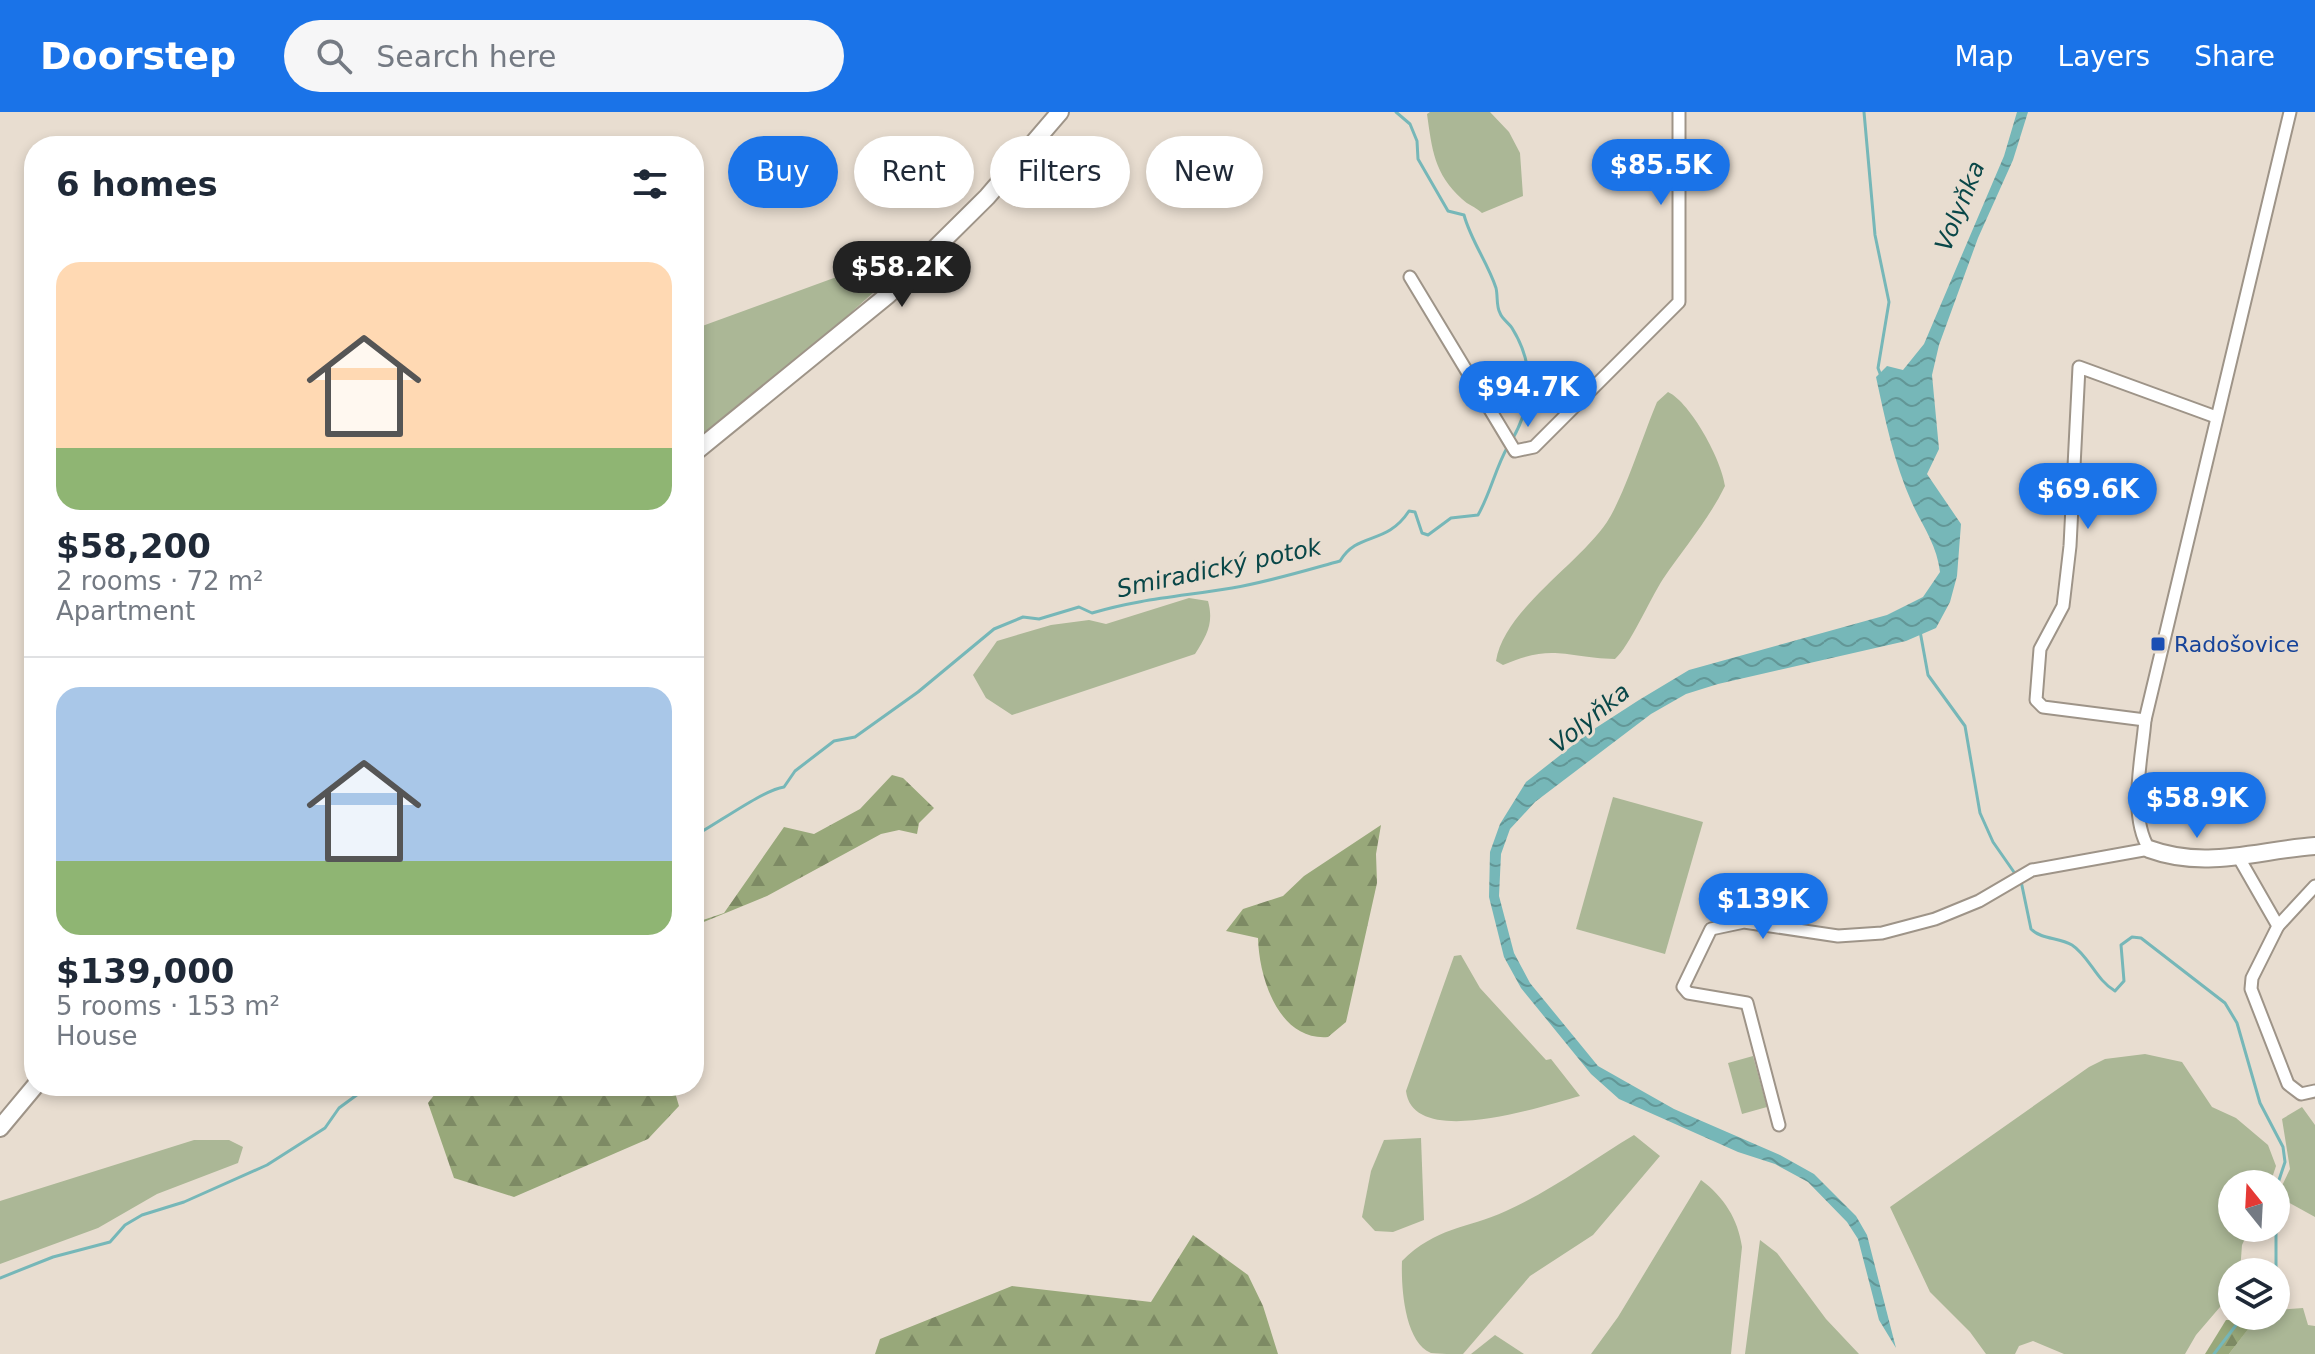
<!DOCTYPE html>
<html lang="en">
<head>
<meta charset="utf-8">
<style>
	body { margin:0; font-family:"DejaVu Sans",sans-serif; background:#f6f6f7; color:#1f2937; height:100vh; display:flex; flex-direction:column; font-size:30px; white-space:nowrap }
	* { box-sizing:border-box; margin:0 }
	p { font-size:26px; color:#747a83 }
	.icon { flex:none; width:44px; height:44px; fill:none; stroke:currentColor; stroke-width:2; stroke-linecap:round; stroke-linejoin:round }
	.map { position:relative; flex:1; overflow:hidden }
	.side { position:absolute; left:24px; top:24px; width:680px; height:960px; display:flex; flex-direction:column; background:#fff; border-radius:32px; box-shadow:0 4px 12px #0003 }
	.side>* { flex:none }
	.banner { position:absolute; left:728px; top:24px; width:760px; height:72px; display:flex; gap:16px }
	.needle { width:52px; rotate:342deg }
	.tools { position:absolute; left:2218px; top:1058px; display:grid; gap:16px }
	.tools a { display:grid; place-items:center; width:72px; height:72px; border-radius:50%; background:#fff; box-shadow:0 4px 12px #0003; font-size:40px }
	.price { position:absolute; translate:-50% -68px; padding:0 18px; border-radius:28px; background:#1a73e8; color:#fff; font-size:26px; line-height:52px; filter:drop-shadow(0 2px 4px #0008) }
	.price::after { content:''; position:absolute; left:50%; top:48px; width:24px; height:18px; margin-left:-12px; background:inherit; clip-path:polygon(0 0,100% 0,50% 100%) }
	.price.selected { background:#222; color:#fff }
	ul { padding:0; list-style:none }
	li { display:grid; align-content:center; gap:16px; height:424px; padding:0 32px }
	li+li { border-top:2px solid #e0e1e3 }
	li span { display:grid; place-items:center; height:248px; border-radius:24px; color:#555 }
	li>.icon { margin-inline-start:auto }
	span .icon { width:144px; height:144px; fill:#fffc; stroke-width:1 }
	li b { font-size:34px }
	h2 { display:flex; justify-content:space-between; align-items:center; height:96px; padding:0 32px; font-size:34px }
	.tag { padding:0 28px; border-radius:36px; background:#fff; box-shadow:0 4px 12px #0003; font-size:28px; line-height:72px }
	.tag.selected { background:#1a73e8; color:#fff }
	header { display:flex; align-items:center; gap:48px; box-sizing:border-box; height:112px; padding:0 40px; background:#1a73e8; color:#fff }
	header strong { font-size:38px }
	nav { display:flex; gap:44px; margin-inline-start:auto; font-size:28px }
	.search { width:560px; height:72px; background:#f6f6f7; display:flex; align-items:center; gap:20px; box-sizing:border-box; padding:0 28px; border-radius:44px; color:#747a83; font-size:30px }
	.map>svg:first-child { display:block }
	.grass { fill:#abb796 }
	.forest { fill:url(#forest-firs) }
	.water { fill:url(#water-waves) }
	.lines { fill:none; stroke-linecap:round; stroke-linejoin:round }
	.stream { stroke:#76b7b8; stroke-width:3 }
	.street-casing { stroke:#9e9488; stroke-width:15 }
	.secondary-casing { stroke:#9e9488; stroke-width:20 }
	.street { stroke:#fff; stroke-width:11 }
	.secondary { stroke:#fff; stroke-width:16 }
	.transit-dot { fill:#1a4fb4; stroke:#e8ddd0; stroke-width:3 }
	.labels { text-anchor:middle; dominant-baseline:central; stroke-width:6; stroke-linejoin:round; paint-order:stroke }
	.transit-label { font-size:22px; fill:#164399; stroke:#e8ddd0; text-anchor:start }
	.water-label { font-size:24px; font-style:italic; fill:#094748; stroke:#e8ddd0 }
</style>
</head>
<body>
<header>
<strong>Doorstep</strong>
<div class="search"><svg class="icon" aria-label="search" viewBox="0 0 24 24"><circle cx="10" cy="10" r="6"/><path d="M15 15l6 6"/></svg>Search here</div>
<nav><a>Map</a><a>Layers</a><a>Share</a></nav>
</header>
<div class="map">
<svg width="2315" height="1242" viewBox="0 0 2315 1242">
	<defs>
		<pattern id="forest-firs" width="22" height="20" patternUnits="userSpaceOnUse" patternTransform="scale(2)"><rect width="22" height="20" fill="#98a87a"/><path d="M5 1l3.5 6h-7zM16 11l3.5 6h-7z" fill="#7d8a64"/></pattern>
		<pattern id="water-waves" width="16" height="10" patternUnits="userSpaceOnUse" patternTransform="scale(2)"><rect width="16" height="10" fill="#76b7b8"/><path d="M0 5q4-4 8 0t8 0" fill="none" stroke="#629696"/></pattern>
	</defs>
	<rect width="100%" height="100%" fill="#e8ddd0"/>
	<g class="grass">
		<path d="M1430 0H1490L1509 20 1520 41 1523 84 1482 101C1476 95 1468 93 1462 87 1434 62 1432 37 1427 2Z"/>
		<polygon points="927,132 803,244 694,330 694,217"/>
		<path d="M1668 280C1691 291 1722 349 1725 374 1709 407 1684 436 1663 467 1650 487 1629 535 1615 547 1566 546 1553 531 1503 553L1496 549C1504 498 1578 453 1607 410 1625 382 1643 323 1657 290Z"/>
		<path d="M1189 486 1208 489C1214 511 1207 523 1195 542L1012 603 986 586 973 563 997 529 1051 513 1089 508 1106 512Z"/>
		<polygon points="1613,685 1703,710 1665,842 1576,817"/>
		<path d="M1461 843 1480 876 1546 948 1551 947 1580 984C1543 994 1413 1038 1406 979L1454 844Z"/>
		<polygon points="2145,942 2182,950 2212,995 2236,1006 2268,1033 2276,1054 2270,1072 2232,1072 2232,1116 2250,1116 2242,1133 2240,1160 2232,1160 2232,1181 2196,1223 2185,1242 2064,1242 2033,1229 2019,1234 2015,1242 1986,1242 1970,1220 1930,1180 1890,1095 2089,955 2105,947"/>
		<polygon points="1753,944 1767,995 1742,1002 1728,951"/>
		<polygon points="2302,995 2315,1013 2315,1105 2277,1084 2290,1057 2282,1007"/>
		<path d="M1634 1023 1660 1044 1593 1123 1530 1164 1463 1242C1454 1242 1439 1242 1431 1241 1404 1230 1401 1173 1402 1149 1436 1115 1466 1117 1506 1099 1551 1079 1592 1048 1634 1023Z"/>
		<polygon points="1421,1026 1424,1108 1393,1120 1375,1119 1362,1105 1371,1059 1384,1028"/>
		<polygon points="194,1028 229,1028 243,1035 238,1051 157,1082 98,1116 0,1152 0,1089"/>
		<path d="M1701 1068C1724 1085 1738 1107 1742 1135L1731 1242H1591L1618 1205Z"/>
		<polygon points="1760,1128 1777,1141 1826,1207 1859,1242 1745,1242"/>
		<polygon points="2303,1196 2308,1213 2315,1214 2315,1242 2229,1242 2258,1204 2276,1204 2276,1198"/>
		<polygon points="1495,1223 1524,1242 1471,1242"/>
	</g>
	<g class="forest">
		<polygon points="892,663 903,666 934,696 919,711 917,722 899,718 881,722 767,784 694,814 694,811 724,801 784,715 814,722 860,697"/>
		<path d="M1381 713 1376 742 1377 771 1346 910 1328 925C1278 929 1259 865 1258 826L1226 819 1243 797 1283 784 1304 764Z"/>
		<polygon points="441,974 673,974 679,994 648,1027 514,1085 454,1066 428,991"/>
		<polygon points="1193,1123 1248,1163 1263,1194 1278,1242 875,1242 880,1227 1012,1174 1151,1190"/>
		<polygon points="2256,1207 2229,1242 2205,1242 2226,1208"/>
	</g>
	<path class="water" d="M2017 0H2028L2013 48 1978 126 1939 233 1932 263 1939 337 1927 362 1961 412 1957 464 1950 490 1936 516 1906 529 1718 572 1686 582 1651 602 1535 690 1510 717 1501 742 1499 784 1514 841 1530 871 1598 954 1674 997 1780 1043 1814 1062 1856 1104 1867 1123 1896 1236 1879 1208 1858 1127 1847 1110 1808 1070 1775 1052 1738 1040 1619 987 1591 962 1521 876 1504 845 1489 785 1490 740 1500 712 1526 670 1591 619 1639 588 1689 558 1887 503 1923 485 1940 460C1937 433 1923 415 1912 391 1894 351 1885 307 1876 265L1887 254 1903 258 1924 232 2004 44Z"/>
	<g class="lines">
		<g class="stream">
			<path d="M1396 0 1410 12 1417 29 1418 47 1448 99 1464 103C1471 129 1488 151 1496 176 1498 184 1496 194 1500 201 1502 207 1509 211 1512 216 1535 253 1533 291 1512 328"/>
			<polyline points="1864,0 1875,123 1889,190 1878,256 1881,264"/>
			<polyline points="1920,519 1928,563 1965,614 1980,701 1993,730 2016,763"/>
			<path d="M694 724C717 712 763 678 784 675L795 659 834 629 855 625 918 580 994 517 1023 505 1039 507 1079 495 1092 501C1138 487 1184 484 1232 476 1268 470 1304 459 1340 449 1358 419 1386 434 1409 399L1415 400 1422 421 1428 423 1451 406 1478 403C1491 380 1495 357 1508 334"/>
			<path d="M2021 769 2031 817C2042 828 2059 825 2072 833 2089 844 2096 868 2115 879L2124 869 2121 833 2132 825 2141 826 2225 891 2237 911 2260 991 2283 1035 2285 1050 2276 1077"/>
			<polyline points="2276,1116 2276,1166"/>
			<polyline points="0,1166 53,1145 110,1130 125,1113 142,1103 184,1090 267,1053 325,1016 339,996 369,974"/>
			<polyline points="2214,1242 2243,1204"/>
		</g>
		<defs>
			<g id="street">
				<polyline points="1410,165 1515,339 1534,335 1679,190 1679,0"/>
				<polyline points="2145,608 2043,595 2036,588 2040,537 2063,494 2070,434 2079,255 2216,305"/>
				<polyline points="2239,746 2278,814 2252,866 2251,877 2288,972 2301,982 2315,979"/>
				<polyline points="2278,814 2315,774"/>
				<path d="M1779 1013 1747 891 1688 881 1683 875 1711 817 1744 810 1838 824 1882 821 1935 807 1979 789 2032 758 2149 737C2128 702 2142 647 2145 608L2290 0"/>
			</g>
			<g id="secondary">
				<polyline points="694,341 888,183 987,85 1060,0"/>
				<path d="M2149 737C2206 758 2258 738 2315 734"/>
				<polyline points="0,1016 35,974"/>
			</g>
		</defs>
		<use href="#street" class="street-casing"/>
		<use href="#secondary" class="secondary-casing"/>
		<use href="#street" class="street"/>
		<use href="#secondary" class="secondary"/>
	</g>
	<rect class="transit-dot" x="2150" y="524" width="16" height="16" rx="4"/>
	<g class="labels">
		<g class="transit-label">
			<text x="2174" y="532">Radošovice</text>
		</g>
		<g class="water-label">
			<text transform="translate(1960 94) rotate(-68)">Volyňka</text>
			<text transform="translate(1219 456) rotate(-12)">Smiradický potok</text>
			<text transform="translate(1590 606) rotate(-39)">Volyňka</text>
		</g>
	</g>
</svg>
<div class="tools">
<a><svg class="needle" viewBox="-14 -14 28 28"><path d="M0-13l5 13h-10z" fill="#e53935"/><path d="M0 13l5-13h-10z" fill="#747a83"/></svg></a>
<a><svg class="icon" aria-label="layers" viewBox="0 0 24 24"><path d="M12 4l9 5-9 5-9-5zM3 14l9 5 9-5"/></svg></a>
</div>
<b class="price" style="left:1661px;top:95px">$85.5K</b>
<b class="price selected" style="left:902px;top:197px">$58.2K</b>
<b class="price" style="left:1528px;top:317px">$94.7K</b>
<b class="price" style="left:2088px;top:419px">$69.6K</b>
<b class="price" style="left:2197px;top:728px">$58.9K</b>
<b class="price" style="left:1763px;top:829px">$139K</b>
<div class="banner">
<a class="tag selected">Buy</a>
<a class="tag">Rent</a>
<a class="tag">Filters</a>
<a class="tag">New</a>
</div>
<section class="side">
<h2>6 homes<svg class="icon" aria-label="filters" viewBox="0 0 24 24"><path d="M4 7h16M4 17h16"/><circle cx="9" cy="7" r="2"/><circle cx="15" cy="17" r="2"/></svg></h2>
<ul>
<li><span style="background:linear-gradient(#ffd9b3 75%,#8fb573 0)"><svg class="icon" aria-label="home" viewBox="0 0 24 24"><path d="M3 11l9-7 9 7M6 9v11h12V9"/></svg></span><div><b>$58,200</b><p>2 rooms · 72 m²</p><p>Apartment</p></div></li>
<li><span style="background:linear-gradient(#a9c7e8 70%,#8fb573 0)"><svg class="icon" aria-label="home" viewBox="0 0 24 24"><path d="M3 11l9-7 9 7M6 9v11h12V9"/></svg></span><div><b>$139,000</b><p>5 rooms · 153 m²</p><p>House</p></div></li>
</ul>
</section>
</div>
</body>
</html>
